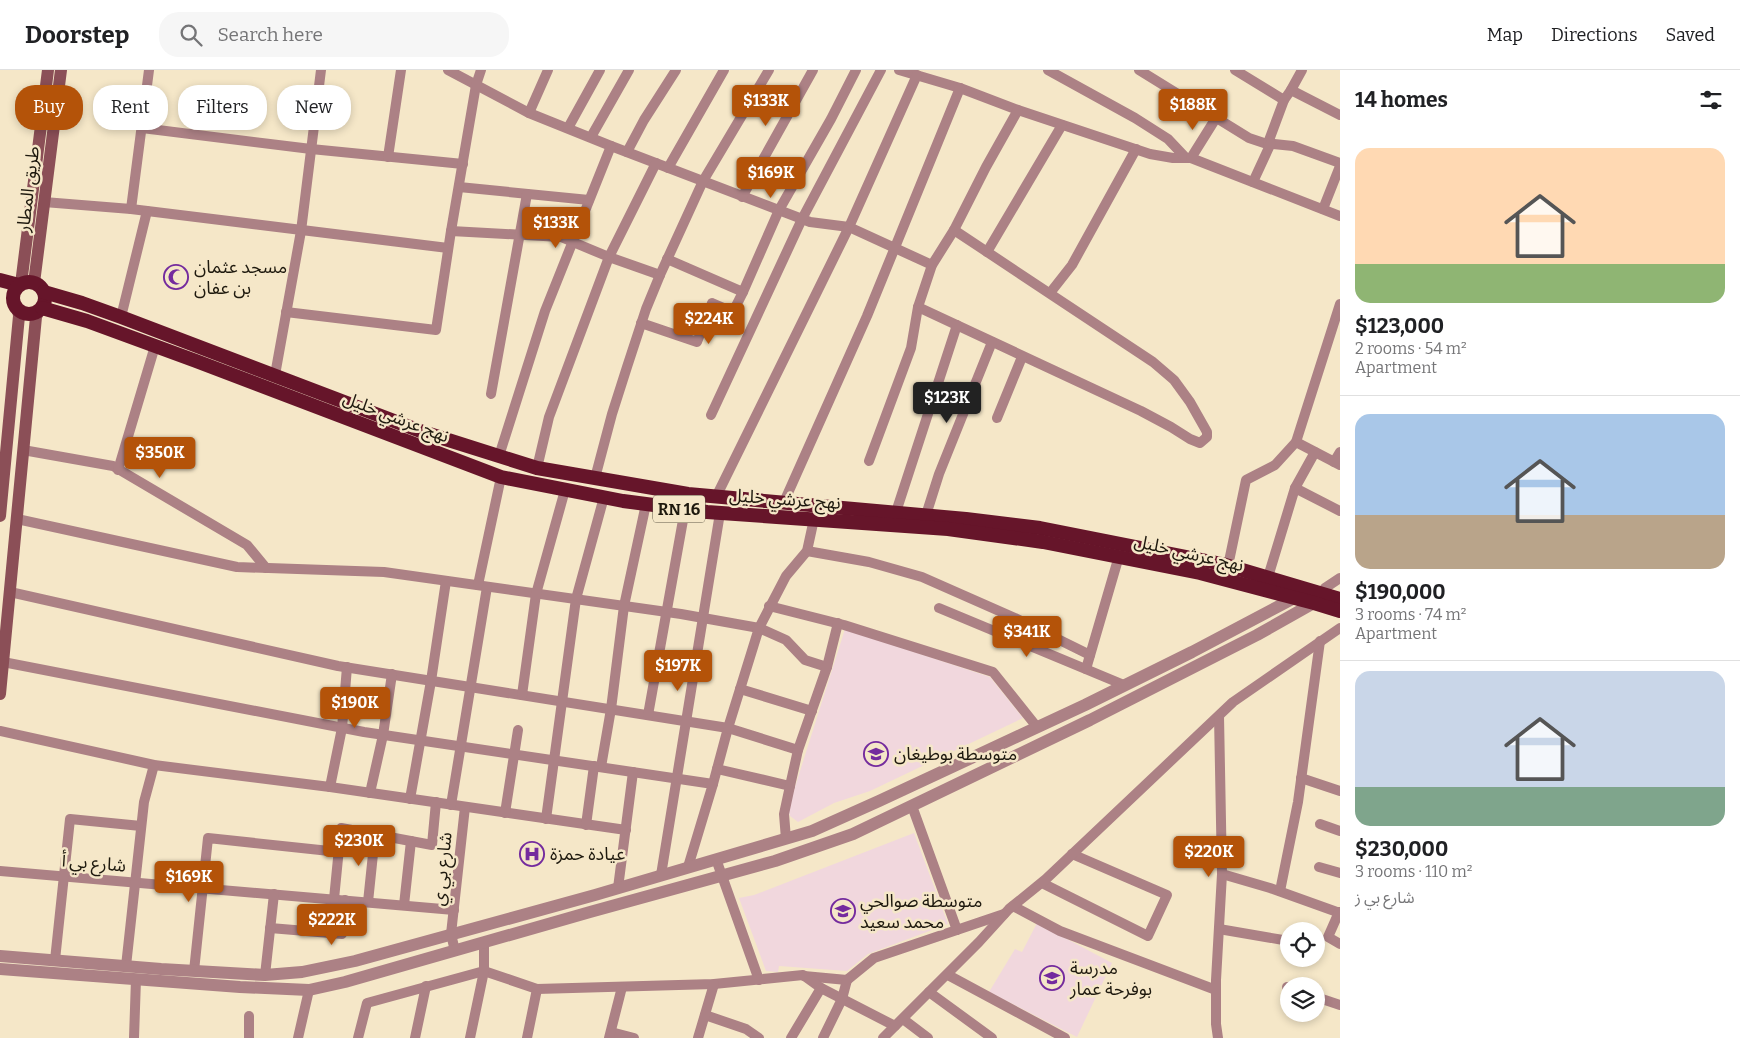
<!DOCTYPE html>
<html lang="en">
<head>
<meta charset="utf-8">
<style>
	body { margin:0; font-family:Bitter,"Noto Sans Arabic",serif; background:#f6f6f6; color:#202124; height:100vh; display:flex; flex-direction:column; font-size:19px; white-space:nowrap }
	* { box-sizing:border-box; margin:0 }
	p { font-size:16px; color:#757577 }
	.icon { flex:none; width:28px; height:28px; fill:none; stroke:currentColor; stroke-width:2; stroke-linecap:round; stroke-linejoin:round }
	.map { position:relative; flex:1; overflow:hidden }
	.panel { display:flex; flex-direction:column; background:#fff; width:400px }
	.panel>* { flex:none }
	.hud { position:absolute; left:15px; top:15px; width:475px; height:45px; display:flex; gap:10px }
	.buttons { position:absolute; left:1280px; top:852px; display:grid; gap:10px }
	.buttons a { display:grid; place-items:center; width:45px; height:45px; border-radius:50%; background:#fff; box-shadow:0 2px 8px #0003; font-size:25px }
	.price { position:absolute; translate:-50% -42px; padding:0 11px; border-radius:5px; background:#b45309; color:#fff; font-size:16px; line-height:32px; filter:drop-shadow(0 1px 2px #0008) }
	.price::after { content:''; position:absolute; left:50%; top:30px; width:15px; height:11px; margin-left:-8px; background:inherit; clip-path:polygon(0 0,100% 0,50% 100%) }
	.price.active { background:#222; color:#fff }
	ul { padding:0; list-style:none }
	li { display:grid; align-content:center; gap:10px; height:265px; padding:0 15px }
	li+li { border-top:1px solid #e0e0e0 }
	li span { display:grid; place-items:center; height:155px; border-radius:15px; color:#555 }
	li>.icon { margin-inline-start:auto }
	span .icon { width:90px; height:90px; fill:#fffc; stroke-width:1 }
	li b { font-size:21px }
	h2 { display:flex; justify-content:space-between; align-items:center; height:60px; padding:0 15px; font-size:21px }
	.tag { padding:0 18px; border-radius:20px; background:#fff; box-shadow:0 2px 8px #0003; font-size:18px; line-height:45px }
	.tag.active { background:#b45309; color:#fff }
	header { display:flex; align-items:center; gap:30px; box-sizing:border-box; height:70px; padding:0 25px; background:#fff; border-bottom:1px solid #e0e0e0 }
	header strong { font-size:24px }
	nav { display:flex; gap:28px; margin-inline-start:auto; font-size:18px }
	.search { width:350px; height:45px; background:#f6f6f6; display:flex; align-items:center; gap:12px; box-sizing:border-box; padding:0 18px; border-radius:20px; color:#757577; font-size:19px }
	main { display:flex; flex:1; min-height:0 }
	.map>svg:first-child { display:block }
	.education { fill:#f1d7dd }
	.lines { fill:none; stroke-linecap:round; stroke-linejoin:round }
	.minor { stroke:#ac8185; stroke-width:10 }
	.tertiary { stroke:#ac8185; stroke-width:12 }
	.secondary { stroke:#8b4f57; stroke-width:12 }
	.trunk { stroke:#66152a; stroke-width:14 }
	.labels { text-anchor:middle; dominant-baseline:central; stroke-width:5; stroke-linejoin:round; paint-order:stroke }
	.shield { fill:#f5e7c8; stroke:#5e5746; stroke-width:1 }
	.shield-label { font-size:16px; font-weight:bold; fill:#1e190e }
	.street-label { font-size:18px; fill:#1e190e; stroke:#f5e7c8 }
	.poi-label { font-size:18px; fill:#1e190e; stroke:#f5e7c8; text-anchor:start }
</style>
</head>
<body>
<header>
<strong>Doorstep</strong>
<div class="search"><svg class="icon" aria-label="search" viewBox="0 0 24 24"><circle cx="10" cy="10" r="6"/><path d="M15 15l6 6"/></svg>Search here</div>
<nav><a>Map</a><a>Directions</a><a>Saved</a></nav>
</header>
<main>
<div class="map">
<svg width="1340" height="968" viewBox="0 0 1340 968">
	<rect width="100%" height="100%" fill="#f5e7c8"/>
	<g class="education">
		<polygon points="845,559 990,607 1023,648 870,721 834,733 798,752 790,746 788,739"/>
		<polygon points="914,763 948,854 868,884 847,901 779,896 778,902 766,901 739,828 754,825"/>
		<polygon points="1037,853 1112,893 1077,967 989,922 1015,879 1022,882"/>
	</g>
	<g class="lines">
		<g class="minor">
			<polyline points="448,0 529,43 611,76 810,152 849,157 932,195"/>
			<polyline points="899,0 960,18 1018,40 1150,84 1173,88 1191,88 1340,146"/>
			<polyline points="1048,0 1135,48 1168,69 1185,87"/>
			<polyline points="1139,0 1249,68 1264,73 1293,76 1340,93"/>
			<polyline points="1235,0 1284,30 1291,20"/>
			<polyline points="1302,0 1291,20 1340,45"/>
			<polyline points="529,43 548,0"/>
			<polyline points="142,58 311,79 463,94"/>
			<polyline points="568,58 600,0"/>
			<polyline points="591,67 629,0"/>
			<polyline points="1268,73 1284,30"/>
			<polyline points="627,82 644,50 676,0"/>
			<polyline points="388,87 401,0"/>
			<polyline points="1191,88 1216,48"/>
			<polyline points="668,98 724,0"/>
			<polyline points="1253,112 1271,73"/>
			<polyline points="459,117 589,130"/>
			<polyline points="742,127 813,0"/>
			<polyline points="44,132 131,139 448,178"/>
			<polyline points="131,139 149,0"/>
			<polyline points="1323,139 1340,96"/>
			<polyline points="451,161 561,167 609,187 660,205"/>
			<polyline points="987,182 1062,55"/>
			<polyline points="667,189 743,222 779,140 831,49 856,0"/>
			<polyline points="1050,223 1072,195 1136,79"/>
			<polyline points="918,237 1141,341 1171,357 1190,369 1200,373 1207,367 1207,362 1190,332 1174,310 1153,292 954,160"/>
			<polyline points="286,242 436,260 451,161 476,15 481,0"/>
			<polyline points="121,247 147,141"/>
			<polyline points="641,253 697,272 712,233 733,242 743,222"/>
			<polyline points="275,305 301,161 321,0"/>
			<polyline points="491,324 527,124"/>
			<polyline points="711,345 802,149 881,0"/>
			<polyline points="997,348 1022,287"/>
			<polyline points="1296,372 1340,395"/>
			<polyline points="23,380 113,396 247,475 266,498"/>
			<polyline points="499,386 545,241 611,76"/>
			<polyline points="869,391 911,278 918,237 932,195 954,160 986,97 1018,40"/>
			<polyline points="1334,392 1340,382"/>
			<polyline points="537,398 549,347 609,187 656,93"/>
			<polyline points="118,400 155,276"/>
			<polyline points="595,408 612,344 627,297 646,239 660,205 703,111 769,0"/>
			<polyline points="1295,418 1340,441"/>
			<polyline points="717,425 849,157 917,5"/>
			<polyline points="784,432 867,246 960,18"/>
			<polyline points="896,442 957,255"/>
			<polyline points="926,445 939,404 992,272"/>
			<polyline points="17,449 237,497 384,502 681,544 759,558 786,570 805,590 827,597"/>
			<polyline points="807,481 869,492 922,507 1015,548 1090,585"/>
			<polyline points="1228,496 1246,410 1275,395 1296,372 1340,234"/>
			<polyline points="1268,507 1295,418 1315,382"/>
			<polyline points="478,515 501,407"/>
			<polyline points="1325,518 1340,508"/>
			<polyline points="10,522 338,596 728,658 713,714"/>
			<polyline points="769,536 844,555 993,602 1037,657"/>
			<polyline points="939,538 1124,615"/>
			<polyline points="3,592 364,662 713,714 688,797"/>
			<polyline points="1086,599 1119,486"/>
			<polyline points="740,619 812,641"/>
			<polyline points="522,625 536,524 565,420"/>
			<polyline points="648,645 685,439"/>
			<polyline points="0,661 154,695 330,717 626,760"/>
			<polyline points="798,680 728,658 759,558 786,506 807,481 814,449"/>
			<polyline points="601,697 611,639 624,536 646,434"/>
			<polyline points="717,699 790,716"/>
			<polyline points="1301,708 1340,721"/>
			<polyline points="330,717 342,658 347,597"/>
			<polyline points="370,723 383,665 392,604"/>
			<polyline points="410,729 431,611 446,511"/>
			<polyline points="451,735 487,517"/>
			<polyline points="912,736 957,860"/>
			<polyline points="505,743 518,660"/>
			<polyline points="546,749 576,529 604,427"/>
			<polyline points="1320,754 1340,761"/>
			<polyline points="586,755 594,696"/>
			<polyline points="786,769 784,744 790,716 798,680 827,597 838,553"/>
			<polyline points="716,789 759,910"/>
			<polyline points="1319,797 1340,803"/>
			<polyline points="0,801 454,840"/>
			<polyline points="1222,804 1270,818 1340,843"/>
			<polyline points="661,805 720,443"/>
			<polyline points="1042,813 1148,866 1167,825 1072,784"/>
			<polyline points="618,818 633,702"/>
			<polyline points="1280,821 1298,732 1320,571"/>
			<polyline points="334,829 341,758 432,775 436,732"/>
			<polyline points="368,832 375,765"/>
			<polyline points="404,835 411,771"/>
			<polyline points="1013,836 1060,861 1216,920"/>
			<polyline points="1339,842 1328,867 1340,874"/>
			<polyline points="270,858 342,864 345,830"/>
			<polyline points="1219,859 1289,871"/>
			<polyline points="455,881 451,864 465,737"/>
			<polyline points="55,890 70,749 141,756"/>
			<polyline points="126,896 144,732 154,695"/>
			<polyline points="194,901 208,768 339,782"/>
			<polyline points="265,905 274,824"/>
			<polyline points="948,905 1065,968"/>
			<polyline points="804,906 847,910 874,888 1004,844"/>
			<polyline points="1287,917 1289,918"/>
			<polyline points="929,922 992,968"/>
			<polyline points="1316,927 1340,935"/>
			<polyline points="705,945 746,959 759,968"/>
			<polyline points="903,949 928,968"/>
			<polyline points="611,962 634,968"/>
			<polyline points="134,968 136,909"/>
			<polyline points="249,968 249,946"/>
			<polyline points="298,968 309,920"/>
			<polyline points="358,968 367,933 484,901 537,919 714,914 803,905 821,918 895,956"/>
			<polyline points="415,968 426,916"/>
			<polyline points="470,968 484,901 484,872"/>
			<polyline points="527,968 537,919"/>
			<polyline points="609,968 622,917"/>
			<polyline points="698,968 714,914"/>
			<polyline points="791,968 821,918"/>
			<polyline points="823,968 842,929 847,910"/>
			<polyline points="883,968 979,872 1009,839 1046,809 1233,632 1340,558"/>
			<polyline points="1218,968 1216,954 1216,910 1222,804 1219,646"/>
		</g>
		<g class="tertiary">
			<polyline points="0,886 161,899 265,905 302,902 355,891 595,825 812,761 879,731 1085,635 1192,582 1300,525"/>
			<polyline points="0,899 240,917 309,920 345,912 590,842 775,791 853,764 1090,650 1257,565 1319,530"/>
		</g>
		<g class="secondary">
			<polyline points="34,213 61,0"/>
			<polyline points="21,214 48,0"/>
			<polyline points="0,446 19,246 18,239"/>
			<polyline points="0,624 36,247 39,240"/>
		</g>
		<g class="trunk">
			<polyline points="0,210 19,215"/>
			<circle cx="29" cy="228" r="16"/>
			<polyline points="44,222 82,233 121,247 423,362 537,398 688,424 966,449 1040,458 1222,494 1340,529"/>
			<polyline points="42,238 87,251 196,291 501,407 623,431 707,442 948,459 1043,472 1200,503 1314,533 1340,541"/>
		</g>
	</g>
	<defs>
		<symbol id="mosque-ring" viewBox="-11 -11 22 22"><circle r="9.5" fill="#f5e7c8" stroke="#742b9e" stroke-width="1.5"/><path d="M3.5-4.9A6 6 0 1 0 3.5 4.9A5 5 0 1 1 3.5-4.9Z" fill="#742b9e"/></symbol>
		<symbol id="school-ring" viewBox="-11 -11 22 22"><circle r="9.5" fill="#f5e7c8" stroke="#742b9e" stroke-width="1.5"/><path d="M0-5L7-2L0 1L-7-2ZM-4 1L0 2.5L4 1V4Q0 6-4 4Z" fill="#742b9e"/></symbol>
		<symbol id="hospital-ring" viewBox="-11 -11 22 22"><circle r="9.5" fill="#f5e7c8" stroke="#742b9e" stroke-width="1.5"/><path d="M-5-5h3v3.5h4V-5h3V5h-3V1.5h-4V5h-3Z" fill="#742b9e"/></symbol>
	</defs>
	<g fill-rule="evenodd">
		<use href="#mosque-ring" x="162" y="193" width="28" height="28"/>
		<use href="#school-ring" x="862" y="670" width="28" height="28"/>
		<use href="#hospital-ring" x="518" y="770" width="28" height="28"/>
		<use href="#school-ring" x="829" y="827" width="28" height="28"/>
		<use href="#school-ring" x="1038" y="894" width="28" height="28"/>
	</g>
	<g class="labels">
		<rect class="shield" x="653" y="425.5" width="52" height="27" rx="4"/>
		<g class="shield-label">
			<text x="679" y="439">RN 16</text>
		</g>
		<g class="street-label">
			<text transform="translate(28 119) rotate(-83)">طريق المطار</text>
			<text transform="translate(396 347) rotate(21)">نهج عرشي خليل</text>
			<text transform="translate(785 429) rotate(4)">نهج عرشي خليل</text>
			<text transform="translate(1189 483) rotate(13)">نهج عرشي خليل</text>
			<text transform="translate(94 793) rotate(5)">شارع بي أ</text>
			<text transform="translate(442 799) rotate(-84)">شارع بي ي</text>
		</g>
		<g class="poi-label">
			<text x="194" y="197">مسجد عثمان<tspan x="194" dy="21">بن عفان</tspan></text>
			<text x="894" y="684">متوسطة بوطيغان</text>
			<text x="550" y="784">عيادة حمزة</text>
			<text x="860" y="831">متوسطة صوالحي<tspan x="860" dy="21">محمد سعيد</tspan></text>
			<text x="1070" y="898">مدرسة<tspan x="1070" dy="21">بوفرحة عمار</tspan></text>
		</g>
	</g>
</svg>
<div class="buttons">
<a><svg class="icon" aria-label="locate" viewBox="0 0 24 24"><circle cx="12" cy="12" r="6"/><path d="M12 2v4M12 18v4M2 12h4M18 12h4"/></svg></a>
<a><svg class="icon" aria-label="layers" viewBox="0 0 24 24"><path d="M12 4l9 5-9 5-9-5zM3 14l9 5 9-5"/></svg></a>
</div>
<b class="price" style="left:766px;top:57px">$133K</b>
<b class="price" style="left:1193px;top:61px">$188K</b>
<b class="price" style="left:771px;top:129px">$169K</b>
<b class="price" style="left:556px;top:179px">$133K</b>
<b class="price" style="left:709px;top:275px">$224K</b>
<b class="price active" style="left:947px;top:354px">$123K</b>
<b class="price" style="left:160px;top:409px">$350K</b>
<b class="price" style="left:1027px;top:588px">$341K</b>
<b class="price" style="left:678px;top:622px">$197K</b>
<b class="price" style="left:355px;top:659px">$190K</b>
<b class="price" style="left:359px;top:797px">$230K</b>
<b class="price" style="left:1209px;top:808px">$220K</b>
<b class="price" style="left:189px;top:833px">$169K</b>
<b class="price" style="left:332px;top:876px">$222K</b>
<div class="hud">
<a class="tag active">Buy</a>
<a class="tag">Rent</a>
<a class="tag">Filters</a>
<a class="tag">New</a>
</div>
</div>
<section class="panel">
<h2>14 homes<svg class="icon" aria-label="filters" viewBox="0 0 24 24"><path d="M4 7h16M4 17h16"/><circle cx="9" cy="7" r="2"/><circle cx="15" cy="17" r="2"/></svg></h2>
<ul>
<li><span style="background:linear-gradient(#ffd9b3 75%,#8fb573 0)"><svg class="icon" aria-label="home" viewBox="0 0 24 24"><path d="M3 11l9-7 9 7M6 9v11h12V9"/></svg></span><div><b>$123,000</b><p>2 rooms · 54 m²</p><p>Apartment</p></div></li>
<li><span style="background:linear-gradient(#a9c7e8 65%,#b9a48a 0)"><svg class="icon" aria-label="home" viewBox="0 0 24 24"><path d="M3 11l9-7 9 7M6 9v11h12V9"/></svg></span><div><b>$190,000</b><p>3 rooms · 74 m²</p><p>Apartment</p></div></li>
<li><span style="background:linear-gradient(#c9d6e8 75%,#7fa58c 0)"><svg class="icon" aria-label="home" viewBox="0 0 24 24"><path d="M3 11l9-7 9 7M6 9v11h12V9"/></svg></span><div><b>$230,000</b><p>3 rooms · 110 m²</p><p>شارع بي ز</p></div></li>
</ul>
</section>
</main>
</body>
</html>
